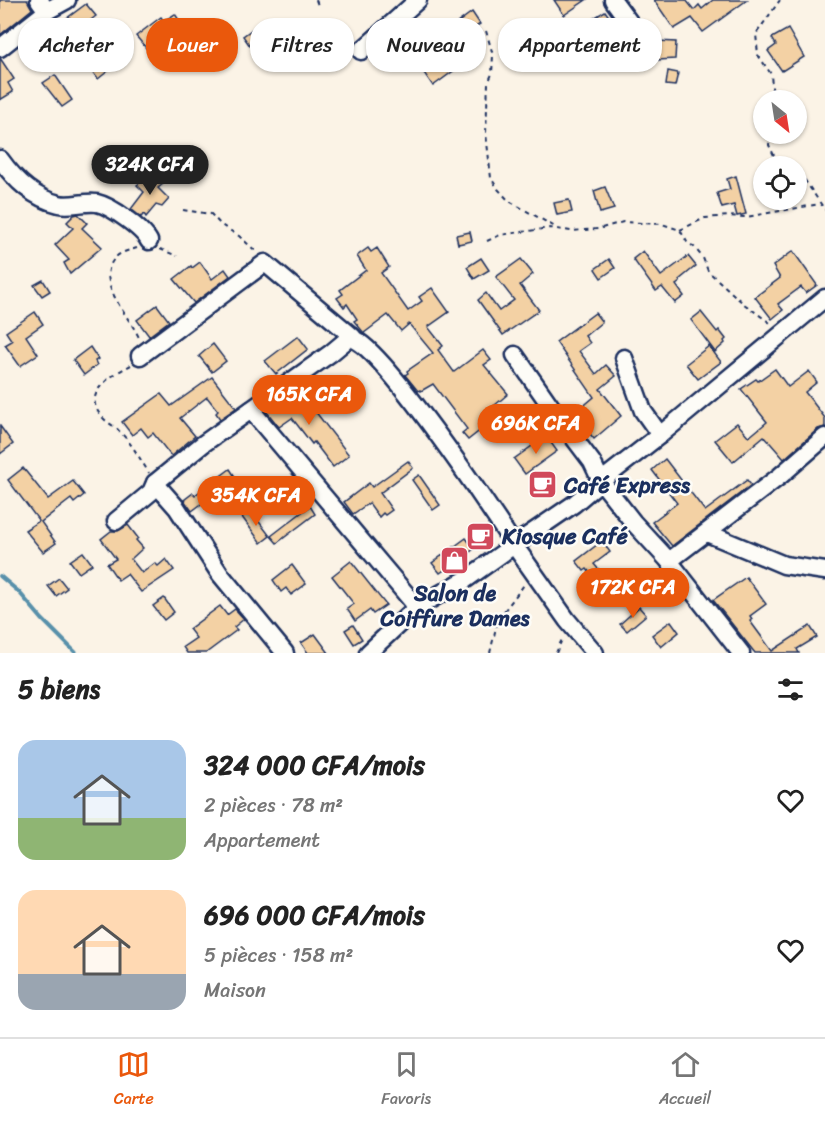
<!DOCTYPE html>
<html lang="fr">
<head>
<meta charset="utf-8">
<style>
	body { margin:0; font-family:Sriracha,sans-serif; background:#f2f2f2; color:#222; height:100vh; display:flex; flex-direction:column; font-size:22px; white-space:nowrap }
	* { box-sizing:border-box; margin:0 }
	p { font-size:20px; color:#767676 }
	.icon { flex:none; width:33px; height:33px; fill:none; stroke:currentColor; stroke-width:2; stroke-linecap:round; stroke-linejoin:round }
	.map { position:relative; height:653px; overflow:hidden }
	.panel { display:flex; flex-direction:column; background:#fff; flex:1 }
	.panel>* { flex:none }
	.banner { position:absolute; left:18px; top:18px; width:789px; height:54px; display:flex; gap:12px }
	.needle { width:39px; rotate:150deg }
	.tools { position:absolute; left:753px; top:90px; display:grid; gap:12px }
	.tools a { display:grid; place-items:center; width:54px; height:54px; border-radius:50%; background:#fff; box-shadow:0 2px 4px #0004; font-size:30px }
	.price { position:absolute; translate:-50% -51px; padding:0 14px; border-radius:21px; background:#ea580c; color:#fff; font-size:20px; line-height:39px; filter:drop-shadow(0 2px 3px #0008) }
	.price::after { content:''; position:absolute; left:50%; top:36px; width:18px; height:14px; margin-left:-9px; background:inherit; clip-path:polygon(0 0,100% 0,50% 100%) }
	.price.selected { background:#222; color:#fff }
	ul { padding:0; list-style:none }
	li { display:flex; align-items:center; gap:18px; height:150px; padding:0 18px }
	li span { display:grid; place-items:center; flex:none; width:168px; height:120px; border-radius:18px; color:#555 }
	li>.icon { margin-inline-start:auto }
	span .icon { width:72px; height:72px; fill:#fffc; stroke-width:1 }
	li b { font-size:26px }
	h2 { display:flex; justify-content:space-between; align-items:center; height:72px; padding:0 18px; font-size:26px }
	.tag { padding:0 21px; border-radius:24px; background:#fff; box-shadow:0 2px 4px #0004; font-size:21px; line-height:54px }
	.tag.selected { background:#ea580c; color:#fff }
	.tab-bar { display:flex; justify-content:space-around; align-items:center; height:84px; border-top:2px solid #e0e0e0; background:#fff; font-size:16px; color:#767676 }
	.tab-bar a { display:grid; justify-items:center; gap:3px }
	.tab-bar .selected { color:#ea580c }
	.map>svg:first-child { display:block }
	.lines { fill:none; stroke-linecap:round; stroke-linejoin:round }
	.stream { stroke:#5890aa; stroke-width:4 }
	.building { fill:#f3d1a4; stroke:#1b2f5e; stroke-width:1.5 }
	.minor-casing { stroke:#1b2f5e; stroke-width:21 }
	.path { stroke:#1b2f5e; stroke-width:2; stroke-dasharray:4.5 4.5; stroke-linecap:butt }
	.minor { stroke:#fdfcf7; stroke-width:16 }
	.labels { text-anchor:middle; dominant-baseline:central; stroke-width:5; stroke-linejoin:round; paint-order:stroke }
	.poi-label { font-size:22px; font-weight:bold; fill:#1b2f5e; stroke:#fdfcf7; text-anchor:start }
</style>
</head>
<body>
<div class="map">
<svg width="825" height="653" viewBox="0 0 825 653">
	<rect width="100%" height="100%" fill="#fbf3e6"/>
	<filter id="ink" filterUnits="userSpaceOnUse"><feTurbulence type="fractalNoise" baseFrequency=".0167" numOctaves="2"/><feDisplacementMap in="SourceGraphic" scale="12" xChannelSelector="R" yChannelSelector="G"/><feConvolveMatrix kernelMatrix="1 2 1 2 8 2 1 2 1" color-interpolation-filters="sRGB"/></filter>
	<g filter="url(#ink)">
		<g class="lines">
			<polyline class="stream" points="0,576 19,592 42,619 76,653"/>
		</g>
		<g class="building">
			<polygon points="0,0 27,0 32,9 0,35"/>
			<polygon points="554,0 586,0 564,15"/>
			<polygon points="654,0 686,0 694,10 699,5 702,9 713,0 747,0 703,32 692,18 674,29"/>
			<polygon points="86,4 96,16 65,40 55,27"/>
			<polygon points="605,11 617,28 599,40 613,63 606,68 592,49 580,58 572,45 581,39 575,30"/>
			<polygon points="472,12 480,24 474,28 476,31 454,45 445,32"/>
			<polygon points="175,14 181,23 146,48 136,36 161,17 164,21"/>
			<polygon points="254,28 261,38 250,46 243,36"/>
			<polygon points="788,29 804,57 782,71 768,51 776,45 772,38"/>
			<polygon points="111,34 128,55 98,79 79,55"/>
			<polygon points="657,41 676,42 675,59 658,60 659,48"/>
			<polygon points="452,54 460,66 433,86 420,67 427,62 433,68"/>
			<polygon points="537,54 540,66 527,69 524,57"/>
			<polygon points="0,58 14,79 8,83 13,92 0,100"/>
			<polygon points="668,71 678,73 675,86 666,85"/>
			<polygon points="55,75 72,100 62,107 43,83"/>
			<polygon points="153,172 163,184 158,188 169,199 162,207 156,205 146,217 144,214 141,217 131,209 144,192 137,185"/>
			<polygon points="736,176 746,214 737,216 734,205 722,208 717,193 730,189 727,179"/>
			<polygon points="605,187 614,209 600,213 594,191"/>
			<polygon points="569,200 572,212 557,215 554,203"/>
			<polygon points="78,214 87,223 82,228 102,247 70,274 64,263 69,260 55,245 73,228 67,222 74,215"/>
			<polygon points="470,232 472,241 458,244 456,235"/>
			<polygon points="368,248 371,252 377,248 389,267 381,273 408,311 422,301 419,297 432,288 449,312 428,327 443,346 438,350 454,372 483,350 491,360 484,365 508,394 481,417 487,425 468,440 462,433 467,429 433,384 421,391 420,390 418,391 405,375 408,373 407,371 433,353 409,324 401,331 388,315 364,333 354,321 357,319 347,304 344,307 337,298 343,294 340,290 366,270 357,256"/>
			<polygon points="643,251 661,276 688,256 696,266 679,280 680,282 676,285 684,296 675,303 662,287 656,291 633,259"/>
			<polygon points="793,251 817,285 806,293 801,287 778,304 783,310 772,319 755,297 780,278 773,266"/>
			<polygon points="481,258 489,270 474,279 467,267"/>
			<polygon points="521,259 533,274 520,285 539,310 503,335 478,300 486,293 499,311 514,300 496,277"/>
			<polygon points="609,259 615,268 601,278 595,269"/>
			<polygon points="200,262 212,279 225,269 230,276 194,303 174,279 191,266 192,268"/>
			<polygon points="43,280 50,291 42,296 34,285"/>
			<polygon points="157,305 169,321 149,336 137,320"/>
			<polygon points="35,312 43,324 26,336 38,354 20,366 5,345 12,341 6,332"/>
			<polygon points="701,312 717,332 719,330 726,339 724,341 725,343 715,352 691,320"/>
			<polygon points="595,313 602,322 585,336 590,343 579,351 596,374 606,365 616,376 600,389 621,416 594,439 574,414 594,397 556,342"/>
			<polygon points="298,336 308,349 276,374 265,361"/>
			<polygon points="213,344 226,361 212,372 199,356"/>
			<polygon points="709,346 721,362 698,379 686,364"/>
			<polygon points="90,347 98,359 95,361 97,365 84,375 73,360"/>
			<polygon points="775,369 788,387 809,371 817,382 805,392 825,418 825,427 818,429 784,459 764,436 733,462 715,440 737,423 749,437 767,422 741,389 756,379 758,381"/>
			<polygon points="212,377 236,408 220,419 216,413 218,411 207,397 180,418 195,436 171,456 153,433 148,437 141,428 132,435 122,422 161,394 171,406"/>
			<polygon points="298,389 349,455 333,467 314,442 312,444 292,418 279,427 267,412"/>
			<polygon points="0,426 13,444 0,454"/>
			<polygon points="546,436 557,451 525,474 514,459"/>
			<polygon points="665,459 705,511 747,480 751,485 672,546 652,522 677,503 652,470"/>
			<polygon points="408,461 413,468 380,493 392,510 385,515 383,513 379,517 369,503 353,514 344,502 369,483 372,487"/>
			<polygon points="23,468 48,499 73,481 84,495 74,503 71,499 41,522 56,543 43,552 25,530 39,521 8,480"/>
			<polygon points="230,469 236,478 192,511 184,500 193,493 195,495"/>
			<polygon points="419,475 440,505 433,510 412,480"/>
			<polygon points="257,486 265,498 250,509 242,497"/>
			<polygon points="310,506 315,514 277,543 271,536"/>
			<polygon points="250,510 270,536 261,543 242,517"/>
			<polygon points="128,525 138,538 136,540 143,548 131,559 142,573 155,563 158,566 166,559 174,570 141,592 127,574 118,580 107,564 116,559 101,539 111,531 118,531"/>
			<polygon points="466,538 474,549 440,573 432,563"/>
			<polygon points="602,541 610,552 594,564 617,591 609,597 587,569 584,571 576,561"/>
			<polygon points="83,552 92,564 79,573 70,561"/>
			<polygon points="351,561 386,605 373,614 370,610 355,621 347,609 354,604 332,576"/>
			<polygon points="292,565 306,584 291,595 286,588 281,592 273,580"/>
			<polygon points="746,577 766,604 750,616 752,619 750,621 772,651 810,626 817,637 797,649 799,653 755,653 713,600"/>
			<polygon points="59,578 67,588 56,596 48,586"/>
			<polygon points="164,598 174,612 164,620 153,606"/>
			<polygon points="220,606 227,615 235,609 244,619 234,627 237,630 206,653 187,653 183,647 196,638 189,629"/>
			<polygon points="639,607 646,615 627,631 620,624"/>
			<polygon points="671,621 679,632 661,647 652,635"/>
			<polygon points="353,625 362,639 354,644 345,630"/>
			<polygon points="315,634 329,653 308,653 301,643"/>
		</g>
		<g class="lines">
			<defs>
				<g id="minor">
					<polyline points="39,0 47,11 67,0"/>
					<polyline points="613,0 649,49"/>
					<polyline points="0,48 47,11"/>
					<polyline points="361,51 418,0"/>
					<path d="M0 159C15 180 33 198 59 204 71 207 85 201 97 203 111 206 143 229 149 241"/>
					<polyline points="515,355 561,421 592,462 601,481 574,504 514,545 567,620 595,653"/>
					<polyline points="140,356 265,263 353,337"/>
					<polyline points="624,358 643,411 660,435"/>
					<polyline points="251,410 417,607"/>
					<polyline points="155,483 177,508 220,574 285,653"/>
					<path d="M116 521 151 492 155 483 203 444 331 353 349 338C375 335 495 516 514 545L465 580 417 607 368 653"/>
					<polyline points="707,533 784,565 825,571"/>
					<polyline points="669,561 780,476 825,437"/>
					<polyline points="741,653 669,561 633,522 601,481 660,435 825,298"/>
				</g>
			</defs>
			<use href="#minor" class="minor-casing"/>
			<g class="path">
				<polyline points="316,0 319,8"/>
				<polyline points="486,31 493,55 492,74 488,83 486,133 491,178 498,189 509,201 557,228"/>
				<polyline points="773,100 771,74 758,55 756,34 780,0"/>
				<polyline points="770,134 769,145 779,166"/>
				<polyline points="796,177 804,179 825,210"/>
				<polyline points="183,210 211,214 221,225 239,236 258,253"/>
				<polyline points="680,230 705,218 729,216 746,217 820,204"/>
				<polyline points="487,241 500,235 550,228 571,231 598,229 623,222 662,224 680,230 687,242 694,247 703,258 708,271 744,304 773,325"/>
				<path d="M137 248C130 250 121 252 116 257 92 281 131 317 140 340"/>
				<polyline points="160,249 177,256"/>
				<path d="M131 365C110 376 79 394 104 419 109 424 115 426 119 431 131 442 140 459 149 473"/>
				<polyline points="490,653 498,619 524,585"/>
				<polyline points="556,653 563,637"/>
			</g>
			<use href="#minor" class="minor"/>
		</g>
	</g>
	<defs>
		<symbol id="cafe-square" viewBox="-11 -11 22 22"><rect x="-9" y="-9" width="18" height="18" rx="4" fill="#d1495b" stroke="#fdfcf7"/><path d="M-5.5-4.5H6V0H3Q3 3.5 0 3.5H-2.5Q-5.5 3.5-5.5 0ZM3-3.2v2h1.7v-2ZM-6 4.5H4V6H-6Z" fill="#fff"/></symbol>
		<symbol id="shop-square" viewBox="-11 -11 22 22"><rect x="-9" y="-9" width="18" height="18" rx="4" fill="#d1495b" stroke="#fdfcf7"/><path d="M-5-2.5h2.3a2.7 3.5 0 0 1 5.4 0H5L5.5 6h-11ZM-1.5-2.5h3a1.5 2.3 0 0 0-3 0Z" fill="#fff"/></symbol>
	</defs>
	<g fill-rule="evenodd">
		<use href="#cafe-square" x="526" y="468" width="33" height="33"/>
		<use href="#cafe-square" x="464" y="520" width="33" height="33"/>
		<use href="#shop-square" x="438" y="544" width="33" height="33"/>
	</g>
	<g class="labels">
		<g class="poi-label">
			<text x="564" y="485">Café Express</text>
			<text x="502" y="536">Kiosque Café</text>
			<text x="455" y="593" text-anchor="middle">Salon de<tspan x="455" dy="25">Coiffure Dames</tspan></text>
		</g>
	</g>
</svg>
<div class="tools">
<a><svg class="needle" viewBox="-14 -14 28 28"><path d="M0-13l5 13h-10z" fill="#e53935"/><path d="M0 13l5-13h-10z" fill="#767676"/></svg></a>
<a><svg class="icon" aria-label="locate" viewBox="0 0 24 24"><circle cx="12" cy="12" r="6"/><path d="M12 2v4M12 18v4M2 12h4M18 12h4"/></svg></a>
</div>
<b class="price selected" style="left:150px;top:196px">324K CFA</b>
<b class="price" style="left:309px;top:426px">165K CFA</b>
<b class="price" style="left:536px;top:455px">696K CFA</b>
<b class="price" style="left:256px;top:527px">354K CFA</b>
<b class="price" style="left:633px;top:619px">172K CFA</b>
<div class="banner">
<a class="tag">Acheter</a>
<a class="tag selected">Louer</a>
<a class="tag">Filtres</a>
<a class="tag">Nouveau</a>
<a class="tag">Appartement</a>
</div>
</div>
<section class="panel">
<h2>5 biens<svg class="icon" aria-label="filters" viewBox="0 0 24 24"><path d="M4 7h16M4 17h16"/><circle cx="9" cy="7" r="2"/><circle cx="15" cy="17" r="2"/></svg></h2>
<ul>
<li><span style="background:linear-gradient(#a9c7e8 65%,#8fb573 0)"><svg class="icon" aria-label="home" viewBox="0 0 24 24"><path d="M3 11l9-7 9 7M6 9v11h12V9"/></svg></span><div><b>324 000 CFA/mois</b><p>2 pièces · 78 m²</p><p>Appartement</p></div><svg class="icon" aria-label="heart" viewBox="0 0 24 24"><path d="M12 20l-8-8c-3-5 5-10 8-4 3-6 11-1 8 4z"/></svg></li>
<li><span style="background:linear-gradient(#ffd9b3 70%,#9aa5b1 0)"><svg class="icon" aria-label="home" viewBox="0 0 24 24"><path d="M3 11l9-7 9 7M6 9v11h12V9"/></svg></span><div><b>696 000 CFA/mois</b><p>5 pièces · 158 m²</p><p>Maison</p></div><svg class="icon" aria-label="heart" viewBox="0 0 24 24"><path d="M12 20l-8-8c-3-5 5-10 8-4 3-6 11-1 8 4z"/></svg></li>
</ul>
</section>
<nav class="tab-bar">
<a class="selected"><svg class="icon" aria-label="map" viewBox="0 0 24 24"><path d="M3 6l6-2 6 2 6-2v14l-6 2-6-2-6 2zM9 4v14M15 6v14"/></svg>Carte</a>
<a><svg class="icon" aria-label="saved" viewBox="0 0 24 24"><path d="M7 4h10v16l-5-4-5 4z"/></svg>Favoris</a>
<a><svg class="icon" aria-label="home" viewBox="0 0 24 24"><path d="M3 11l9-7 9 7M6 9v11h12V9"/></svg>Accueil</a>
</nav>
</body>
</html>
